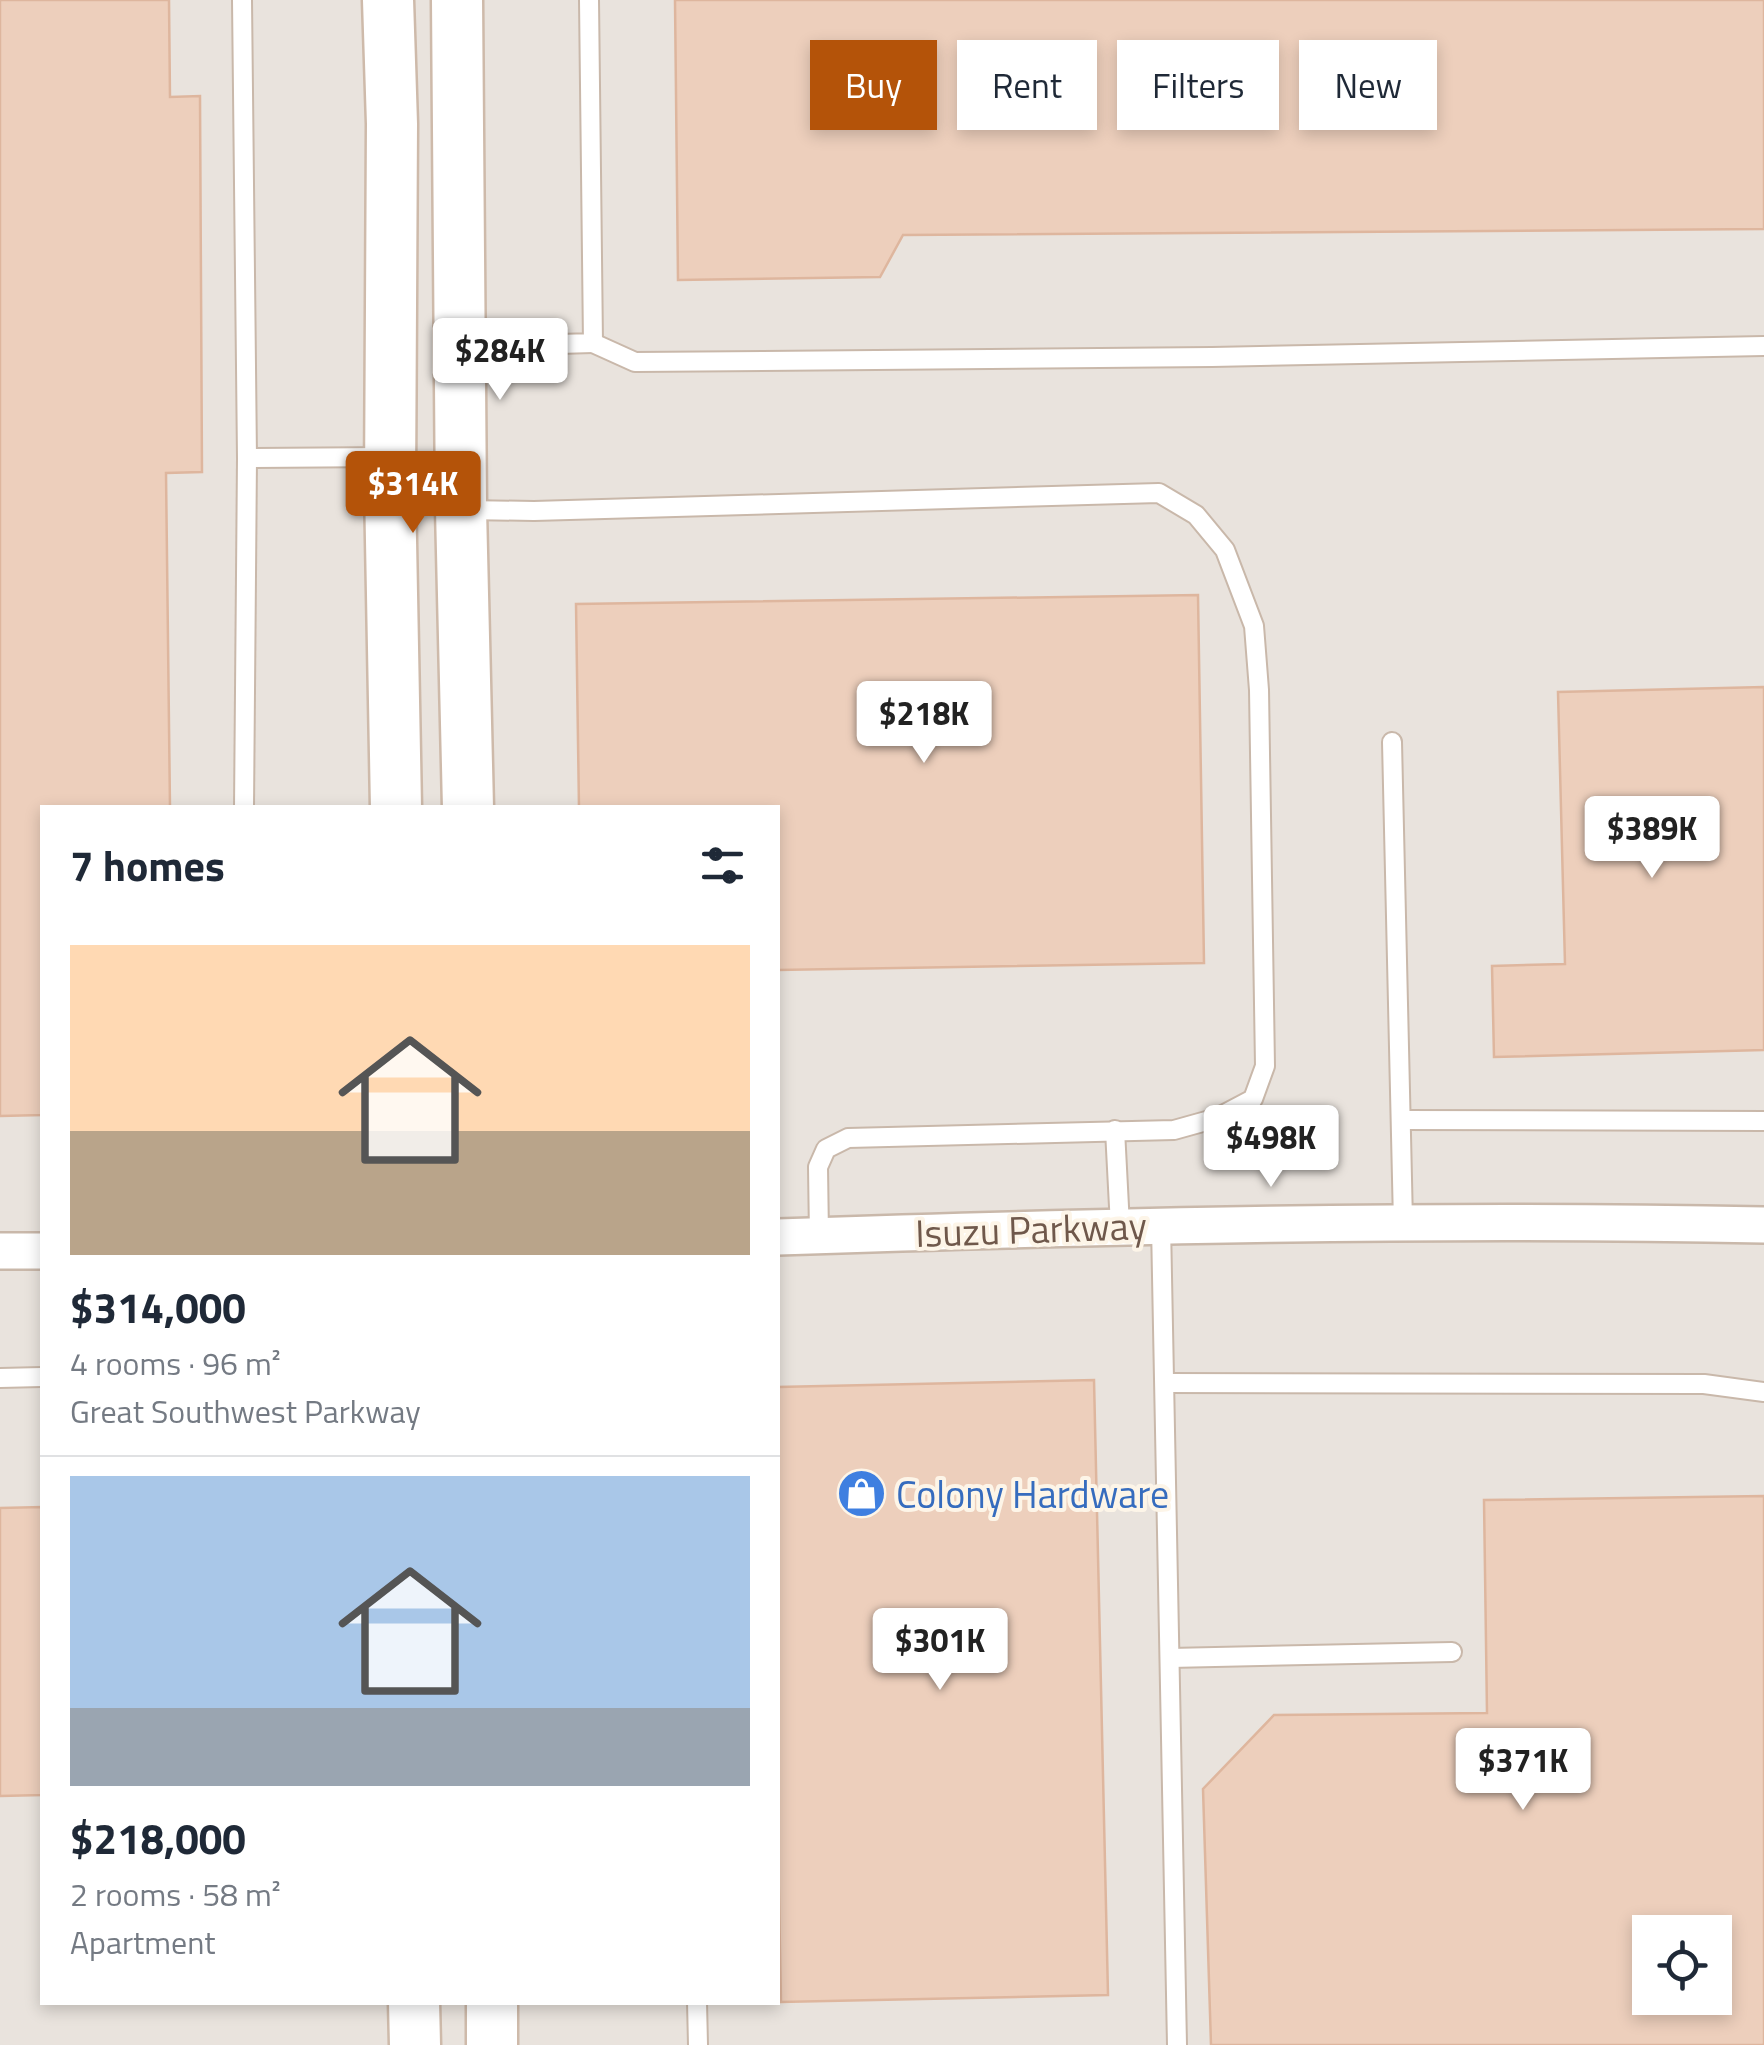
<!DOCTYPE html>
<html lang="en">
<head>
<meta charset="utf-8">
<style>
	body { margin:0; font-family:"Titillium Web",sans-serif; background:#f6f6f7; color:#1f2937; height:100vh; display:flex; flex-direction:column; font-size:38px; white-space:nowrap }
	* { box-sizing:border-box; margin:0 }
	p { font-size:32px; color:#747a83 }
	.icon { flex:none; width:55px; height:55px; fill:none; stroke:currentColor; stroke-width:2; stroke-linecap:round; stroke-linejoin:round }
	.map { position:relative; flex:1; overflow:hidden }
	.details { position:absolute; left:40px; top:805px; width:740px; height:1200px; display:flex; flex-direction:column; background:#fff; border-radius:0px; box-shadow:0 5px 15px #0003 }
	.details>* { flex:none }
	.banner { position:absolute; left:810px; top:40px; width:802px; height:90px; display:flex; gap:20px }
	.fabs { position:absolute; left:1632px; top:1915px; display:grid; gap:20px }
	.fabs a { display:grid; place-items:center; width:100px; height:100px; border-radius:0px; background:#fff; box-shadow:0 5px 15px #0003; font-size:50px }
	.price { position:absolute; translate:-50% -85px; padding:0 22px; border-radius:10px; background:#fff; color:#222; font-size:32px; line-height:65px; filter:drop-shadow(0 2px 5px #0008) }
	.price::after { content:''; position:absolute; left:50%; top:60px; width:30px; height:22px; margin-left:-15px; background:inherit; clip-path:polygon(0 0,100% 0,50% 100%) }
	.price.selected { background:#b45309; color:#fff }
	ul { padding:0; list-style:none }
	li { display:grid; align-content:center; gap:20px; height:530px; padding:0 30px }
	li+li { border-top:2px solid #e0e1e3 }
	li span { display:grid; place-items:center; height:310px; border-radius:0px; color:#555 }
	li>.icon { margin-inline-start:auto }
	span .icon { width:180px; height:180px; fill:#fffc; stroke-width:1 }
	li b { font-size:42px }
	h2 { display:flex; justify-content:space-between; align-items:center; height:120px; padding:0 30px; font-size:42px }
	.tag { padding:0 35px; border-radius:0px; background:#fff; box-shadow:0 5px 15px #0003; font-size:35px; line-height:90px }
	.tag.selected { background:#b45309; color:#fff }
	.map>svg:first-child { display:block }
	.industrial { fill:#e9e3dd; fill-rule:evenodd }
	.building { fill:#edcfbc; stroke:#deb69e; stroke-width:2.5; fill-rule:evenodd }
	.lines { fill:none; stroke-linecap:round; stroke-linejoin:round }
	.lane-casing { stroke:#c9b8aa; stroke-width:22 }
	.street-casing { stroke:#c9b8aa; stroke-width:40 }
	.secondary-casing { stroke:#cebaaa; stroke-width:55 }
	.lane { stroke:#fff; stroke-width:18 }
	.street { stroke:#fff; stroke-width:35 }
	.secondary { stroke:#fff; stroke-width:50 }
	.labels { text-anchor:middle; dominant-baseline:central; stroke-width:8; stroke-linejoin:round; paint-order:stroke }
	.street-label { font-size:38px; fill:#6f584b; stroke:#fdf5e8 }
	.shop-label { font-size:38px; fill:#366cbe; stroke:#fdf5e8; text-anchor:start }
</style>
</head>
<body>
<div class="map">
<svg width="1764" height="2045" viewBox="0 0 1764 2045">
	<rect width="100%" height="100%" fill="#faf0e2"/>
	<path class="industrial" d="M0 0H1764V2045H0ZM42 808H778V2002H42ZM1650 1932H1715V1998H1650Z"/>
	<g class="building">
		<polygon points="0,0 169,0 170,97 200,96 202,472 166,473 170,808 42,808 42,1115 0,1116"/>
		<polygon points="675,0 1764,0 1764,229 903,235 880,277 678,280"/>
		<polygon points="1198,595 1204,963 778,970 778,808 579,808 576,604"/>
		<polygon points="1764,687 1764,1050 1494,1057 1492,966 1565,964 1558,692"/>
		<polygon points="1094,1380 1108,1995 781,2002 778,1847 778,1387"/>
		<path d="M1764 1496V2045H1211L1203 1789 1274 1715 1487 1713 1484 1500ZM1650 1932H1715V1998H1650Z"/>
		<polygon points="42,1507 42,1795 0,1796 0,1508"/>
	</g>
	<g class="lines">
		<defs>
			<g id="lane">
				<polyline points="242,0 247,458 389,457"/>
				<polyline points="593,343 635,362 1212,357 1764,346"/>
				<polyline points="462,347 593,343 589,0"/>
				<polyline points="466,510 534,511 1159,493 1196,515 1225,550 1254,626 1259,690 1265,1066 1253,1099 1217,1118 1174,1130 848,1138 826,1149 818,1167 819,1236"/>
				<polyline points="1392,742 1403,1222"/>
				<polyline points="244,808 247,458"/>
				<polyline points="1401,1120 1764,1121"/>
				<polyline points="1115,1130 1120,1226"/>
				<polyline points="1161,1225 1177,2045"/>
				<polyline points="0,1378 42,1377"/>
				<polyline points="1165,1383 1704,1384 1764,1392"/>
				<polyline points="1170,1658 1452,1652"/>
				<polyline points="697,2002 698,2045"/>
			</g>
			<g id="street">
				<path d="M778 1237C1106 1226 1435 1218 1764 1225"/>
				<polyline points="0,1251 42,1251"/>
			</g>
			<g id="secondary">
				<polyline points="388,0 392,124 390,487 396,808"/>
				<polyline points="457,0 461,509 468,808"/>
				<polyline points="414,2002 415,2045"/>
				<polyline points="492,2002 492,2045"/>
			</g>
		</defs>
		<use href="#lane" class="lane-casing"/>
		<use href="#street" class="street-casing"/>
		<use href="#secondary" class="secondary-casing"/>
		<use href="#lane" class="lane"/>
		<use href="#street" class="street"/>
		<use href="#secondary" class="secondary"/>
	</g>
	<defs>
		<symbol id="shop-disc" viewBox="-11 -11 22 22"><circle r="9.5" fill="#3f7fe0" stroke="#fdf5e8"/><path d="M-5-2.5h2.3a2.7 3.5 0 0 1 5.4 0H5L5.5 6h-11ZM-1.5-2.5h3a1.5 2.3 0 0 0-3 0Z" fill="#fff"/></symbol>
	</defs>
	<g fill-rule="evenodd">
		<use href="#shop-disc" x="834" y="1466" width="55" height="55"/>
	</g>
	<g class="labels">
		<g class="street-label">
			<text transform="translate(1031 1229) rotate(-2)">Isuzu Parkway</text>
		</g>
		<g class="shop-label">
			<text x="896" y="1494">Colony Hardware</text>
		</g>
	</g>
</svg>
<div class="fabs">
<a><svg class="icon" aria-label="locate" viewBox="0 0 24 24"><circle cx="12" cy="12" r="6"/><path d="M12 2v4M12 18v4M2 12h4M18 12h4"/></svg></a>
</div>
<b class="price" style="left:500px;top:403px">$284K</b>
<b class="price selected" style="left:413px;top:536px">$314K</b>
<b class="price" style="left:924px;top:766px">$218K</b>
<b class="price" style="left:1652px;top:881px">$389K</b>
<b class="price" style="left:1271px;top:1190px">$498K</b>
<b class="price" style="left:940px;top:1693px">$301K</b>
<b class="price" style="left:1523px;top:1813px">$371K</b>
<div class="banner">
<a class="tag selected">Buy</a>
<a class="tag">Rent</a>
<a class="tag">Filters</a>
<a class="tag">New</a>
</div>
<section class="details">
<h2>7 homes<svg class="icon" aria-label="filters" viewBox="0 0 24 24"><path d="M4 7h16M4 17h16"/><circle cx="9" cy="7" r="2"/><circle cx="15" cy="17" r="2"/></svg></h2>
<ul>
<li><span style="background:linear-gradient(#ffd9b3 60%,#b9a48a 0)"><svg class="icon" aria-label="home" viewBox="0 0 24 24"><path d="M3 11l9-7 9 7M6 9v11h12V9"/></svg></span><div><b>$314,000</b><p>4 rooms · 96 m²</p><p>Great Southwest Parkway</p></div></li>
<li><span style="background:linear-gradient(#a9c7e8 75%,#9aa5b1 0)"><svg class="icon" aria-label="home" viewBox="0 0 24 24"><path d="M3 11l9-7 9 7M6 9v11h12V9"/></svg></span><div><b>$218,000</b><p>2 rooms · 58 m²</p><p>Apartment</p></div></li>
</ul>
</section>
</div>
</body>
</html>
